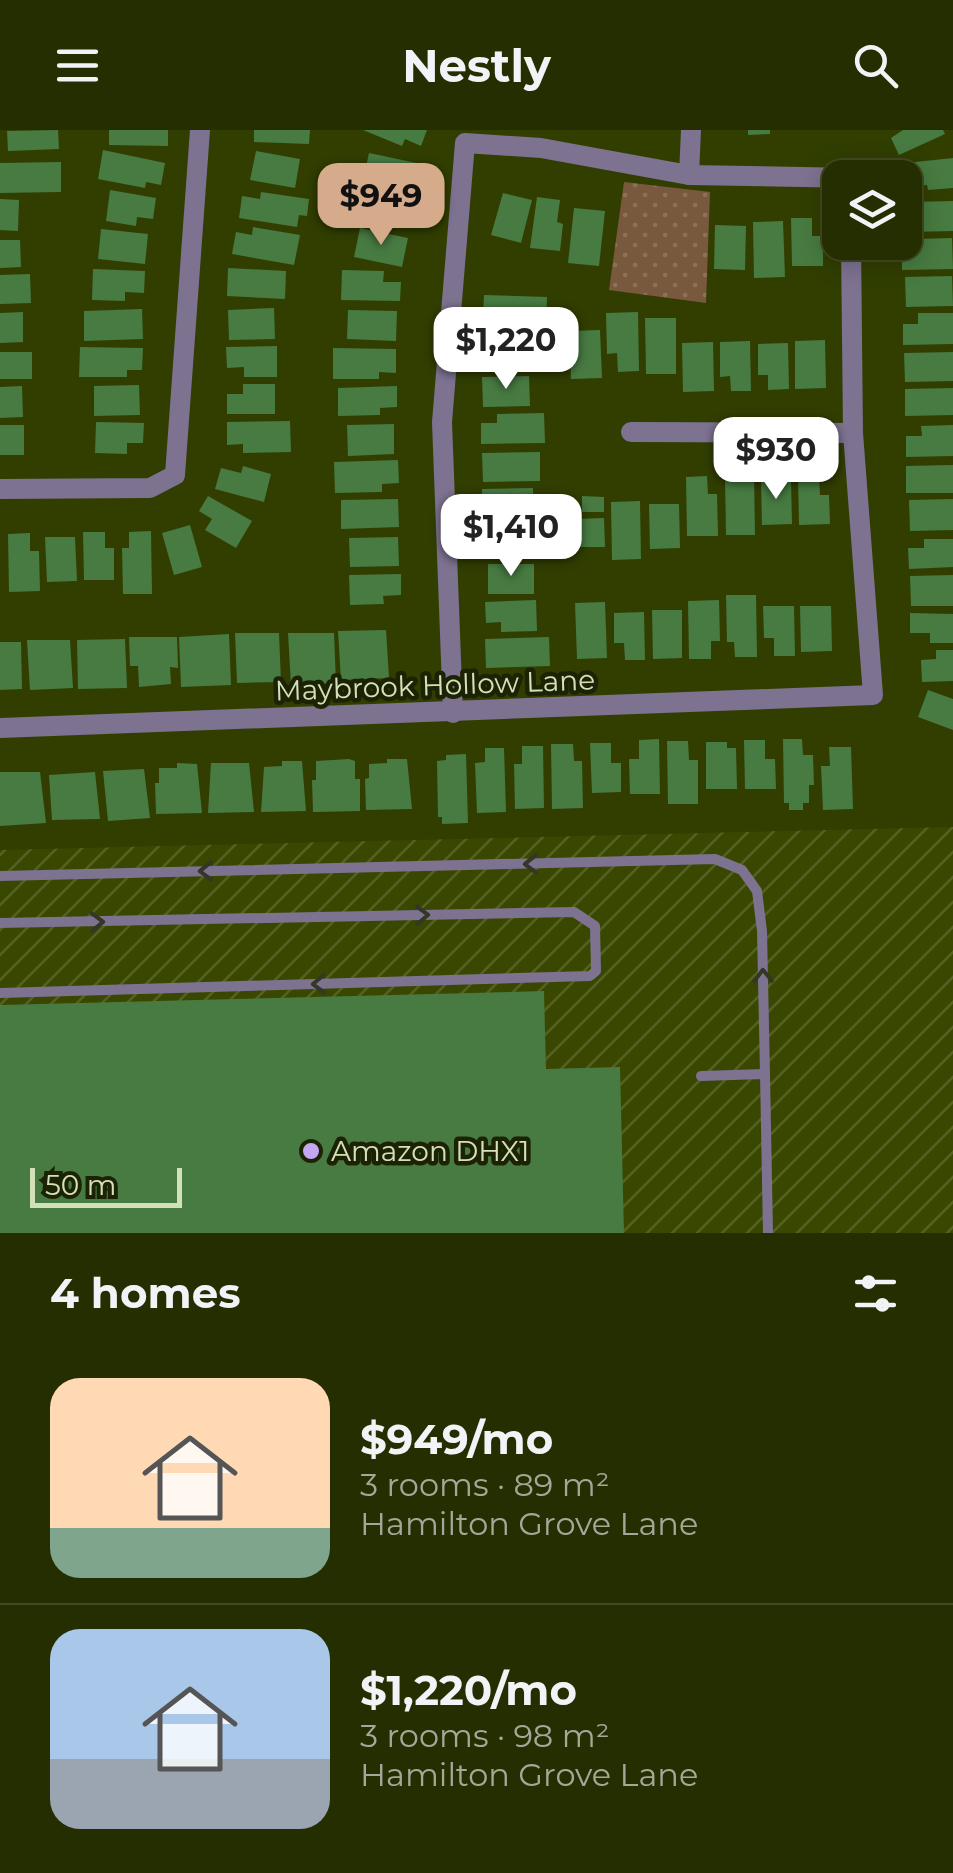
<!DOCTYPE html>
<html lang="en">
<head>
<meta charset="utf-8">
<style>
	body { margin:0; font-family:Montserrat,sans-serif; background:#2d360a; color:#f1f3f6; height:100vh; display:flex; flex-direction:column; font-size:38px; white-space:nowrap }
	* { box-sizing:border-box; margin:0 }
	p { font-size:32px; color:#a3a899 }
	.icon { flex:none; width:55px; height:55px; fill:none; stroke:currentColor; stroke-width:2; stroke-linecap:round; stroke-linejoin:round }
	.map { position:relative; height:1103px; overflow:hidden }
	.panel { display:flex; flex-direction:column; background:#252e00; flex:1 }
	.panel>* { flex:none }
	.buttons { position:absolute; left:822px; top:30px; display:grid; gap:20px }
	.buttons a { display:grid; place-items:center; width:100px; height:100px; border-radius:20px; background:#252e00; box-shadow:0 5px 25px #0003,0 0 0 2px #424a22; font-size:50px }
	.scale { position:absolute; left:30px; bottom:25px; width:152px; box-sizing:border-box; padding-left:10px; border:5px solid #d4e0ba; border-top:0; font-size:28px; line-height:35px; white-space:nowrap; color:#d4e0ba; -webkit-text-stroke:8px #1b2304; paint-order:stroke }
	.price { position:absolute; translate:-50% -85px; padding:0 22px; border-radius:20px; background:#fff; color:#222; font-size:32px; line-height:65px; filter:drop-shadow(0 2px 5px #0008) }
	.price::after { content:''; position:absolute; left:50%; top:60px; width:30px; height:22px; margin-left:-15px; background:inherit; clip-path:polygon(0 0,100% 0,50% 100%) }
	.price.on { background:#d6ab8b; color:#111 }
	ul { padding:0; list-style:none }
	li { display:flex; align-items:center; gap:30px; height:250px; padding:0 50px }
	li+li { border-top:2px solid #424a22 }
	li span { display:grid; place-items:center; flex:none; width:280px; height:200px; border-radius:30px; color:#555 }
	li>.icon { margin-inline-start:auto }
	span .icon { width:120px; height:120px; fill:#fffc; stroke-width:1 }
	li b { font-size:42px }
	h2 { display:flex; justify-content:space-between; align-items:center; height:120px; padding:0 50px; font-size:42px }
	header { display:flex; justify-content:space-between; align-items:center; height:130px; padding:0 50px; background:#252e00; font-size:45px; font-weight:700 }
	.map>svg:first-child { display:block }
	.industrial { fill:url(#industrial-furrows) }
	.grass { fill:url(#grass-dots) }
	.building { fill:#477b41 }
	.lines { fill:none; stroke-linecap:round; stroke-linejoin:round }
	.service { stroke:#7d7290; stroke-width:10 }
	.minor { stroke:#7d7290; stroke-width:20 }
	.oneway { stroke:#343727 }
	.poi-dot { fill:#c4a7f1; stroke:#1b2304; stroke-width:4 }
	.labels { text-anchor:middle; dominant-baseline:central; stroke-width:9; stroke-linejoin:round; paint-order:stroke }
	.street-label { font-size:28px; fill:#d4e0ba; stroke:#1b2304 }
	.poi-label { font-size:28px; fill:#d4e0ba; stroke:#1b2304; text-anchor:start }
</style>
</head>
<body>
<header><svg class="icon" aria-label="menu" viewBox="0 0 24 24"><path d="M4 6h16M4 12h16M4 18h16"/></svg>Nestly<svg class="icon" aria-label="search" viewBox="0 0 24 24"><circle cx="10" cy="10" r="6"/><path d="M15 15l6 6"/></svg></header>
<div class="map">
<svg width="953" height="1103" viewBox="0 0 953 1103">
	<defs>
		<pattern id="industrial-furrows" width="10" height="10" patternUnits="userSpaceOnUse" patternTransform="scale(2.5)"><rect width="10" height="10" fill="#394700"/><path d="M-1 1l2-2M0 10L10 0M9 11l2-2" fill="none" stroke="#556123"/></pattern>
		<pattern id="grass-dots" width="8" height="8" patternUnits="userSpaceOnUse" patternTransform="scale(2.5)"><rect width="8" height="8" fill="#78593e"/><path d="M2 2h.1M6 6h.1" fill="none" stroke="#8a7158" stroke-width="1.8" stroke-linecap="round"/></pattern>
	</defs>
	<rect width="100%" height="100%" fill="#313e00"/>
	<polygon class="industrial" points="953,697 953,1103 0,1103 0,720"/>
	<polygon class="grass" points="624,52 710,62 706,173 609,160"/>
	<g class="building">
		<polygon points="58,0 59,19 8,21 7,1"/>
		<polygon points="109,0 168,0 168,16 109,15"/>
		<polygon points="254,0 310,0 309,14 254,12"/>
		<polygon points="363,0 427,0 421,16 405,9 402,16"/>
		<polygon points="748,0 770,0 770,4 748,5"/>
		<polygon points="903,0 943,0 945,4 899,25 891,8"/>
		<polygon points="103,20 165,33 161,55 146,52 145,58 98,49"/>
		<polygon points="256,21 300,29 295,58 250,50"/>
		<polygon points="369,23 426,35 420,62 363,51"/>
		<polygon points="953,28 953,58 928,60 927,55 908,57 906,33"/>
		<polygon points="61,32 61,62 0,63 0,33"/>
		<polygon points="368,59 417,72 412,92 397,89 395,98 360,89"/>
		<polygon points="110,60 156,68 153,89 137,87 136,96 106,91"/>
		<polygon points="261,62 309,69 307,86 299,85 297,97 239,88 242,66 260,69"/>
		<polygon points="503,63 532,70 521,113 491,105"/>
		<polygon points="537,67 560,70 557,92 563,94 560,121 530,118"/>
		<polygon points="0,69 19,70 18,101 0,100"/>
		<polygon points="953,71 953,101 911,102 910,72"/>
		<polygon points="574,78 605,81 599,136 568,133"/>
		<polygon points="791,88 812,88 812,106 823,106 823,136 792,136"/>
		<polygon points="783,91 785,147 754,148 753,92"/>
		<polygon points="715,95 746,96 745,140 714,139"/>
		<polygon points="253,97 300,105 294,135 232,124 236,102 252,105"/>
		<polygon points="360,98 408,108 402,137 354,127"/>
		<polygon points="101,99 148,104 145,134 98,129"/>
		<polygon points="952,108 953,139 902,140 902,119 917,118 916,109"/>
		<polygon points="0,110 20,110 21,137 0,138"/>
		<polygon points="228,138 286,141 285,169 227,166"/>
		<polygon points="93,139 145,141 144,163 125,162 125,171 92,170"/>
		<polygon points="342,140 384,141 383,152 401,152 400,171 341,170"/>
		<polygon points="30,144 31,173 0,174 0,145"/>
		<polygon points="952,146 953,176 906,177 905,147"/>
		<polygon points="484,165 547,167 546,198 499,197 499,187 483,187"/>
		<polygon points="274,178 275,209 229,210 228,180"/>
		<polygon points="142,179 143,209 84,211 84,181"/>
		<polygon points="348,180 397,181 396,211 347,209"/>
		<polygon points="23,182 23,212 0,213 0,183"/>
		<polygon points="638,182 639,241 618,242 617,223 607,224 606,183"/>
		<polygon points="918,183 953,183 953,214 903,215 903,194 918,194"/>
		<polygon points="645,188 676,188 676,244 646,244"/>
		<polygon points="600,200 602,248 571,249 569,201"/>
		<polygon points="496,208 531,208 530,239 479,238 479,217 496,218"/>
		<polygon points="825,210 826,258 795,259 795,211"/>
		<polygon points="750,211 751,261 731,261 730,246 720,247 720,212"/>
		<polygon points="713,212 714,261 683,262 682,213"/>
		<polygon points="788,213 789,259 768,260 768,245 758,245 758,214"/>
		<polygon points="277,216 277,247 244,247 244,237 227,238 226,217"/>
		<polygon points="80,217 143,218 142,240 127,240 127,247 79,247"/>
		<polygon points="333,218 396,219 396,243 379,242 379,249 333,249"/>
		<rect x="0" y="222" width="32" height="27"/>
		<polygon points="953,222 953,251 905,252 904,223"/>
		<polygon points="529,246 530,276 483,277 482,247"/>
		<polygon points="243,254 275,254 275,284 227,284 227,264 243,264"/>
		<polygon points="139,255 140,285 94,286 94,256"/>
		<polygon points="22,256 23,287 0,288 0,257"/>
		<polygon points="397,256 397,277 380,278 380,285 338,286 338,258"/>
		<polygon points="953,258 953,285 905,286 905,259"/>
		<polygon points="544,283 545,313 481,314 481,293 497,293 497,284"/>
		<polygon points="290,291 291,322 243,323 243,314 227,315 227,292"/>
		<polygon points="96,292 144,293 143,313 127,313 127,324 95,323"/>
		<polygon points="394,294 394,324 348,326 347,295"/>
		<rect x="0" y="295" width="24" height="30"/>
		<polygon points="953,295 953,326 906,327 906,306 922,306 921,296"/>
		<polygon points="540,322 540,351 483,352 482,323"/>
		<polygon points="398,330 399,353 382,354 382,362 335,363 334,332"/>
		<polygon points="953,335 953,363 906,363 906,336"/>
		<polygon points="243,336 271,344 264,372 215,359 221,338 241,343"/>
		<polygon points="754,345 755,405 726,405 725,346"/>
		<polygon points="798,345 819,345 820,365 829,365 830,394 799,395"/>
		<polygon points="707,346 708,364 717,364 718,406 687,406 686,347"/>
		<polygon points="761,350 791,350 792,394 762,395"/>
		<polygon points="533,358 534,389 499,389 499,381 482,382 482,359"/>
		<polygon points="208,366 252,391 236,418 205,400 212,389 199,381"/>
		<polygon points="582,366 604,367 604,382 582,382"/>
		<polygon points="398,369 399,397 341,399 341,370"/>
		<polygon points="953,369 953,400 910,401 909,370"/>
		<polygon points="640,371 641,429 612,430 611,372"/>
		<polygon points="649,374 679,374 680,418 650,419"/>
		<polygon points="604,388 605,417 575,417 574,389"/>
		<polygon points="190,395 202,437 174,445 162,403"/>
		<polygon points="500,395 546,395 546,425 484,426 484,405 500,405"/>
		<polygon points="151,401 152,464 123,464 122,418 129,418 129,402"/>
		<polygon points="83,402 105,402 105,418 114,418 114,450 84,450"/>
		<polygon points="30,403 30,421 39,421 40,461 9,462 8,404"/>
		<polygon points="45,407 75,407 77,451 47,452"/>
		<polygon points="398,407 399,436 350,437 349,408"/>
		<polygon points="924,409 953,409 953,437 909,439 908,418 924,418"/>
		<rect x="488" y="434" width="46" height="30"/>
		<polygon points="401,444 401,465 383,466 384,474 350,475 349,445"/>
		<polygon points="953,445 953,476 911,476 910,446"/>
		<polygon points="726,465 756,465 757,527 735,527 734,512 727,512"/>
		<polygon points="536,470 537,501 501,502 501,492 486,493 485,472"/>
		<polygon points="719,470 720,511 711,511 711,529 689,529 688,471"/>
		<polygon points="605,472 607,528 577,529 575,473"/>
		<polygon points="763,476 794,476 795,526 774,526 774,508 764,508"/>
		<polygon points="800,476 831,476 832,521 801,522"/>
		<polygon points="652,480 682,480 682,528 653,529"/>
		<polygon points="644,482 645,530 625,530 624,513 614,513 614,483"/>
		<polygon points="910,483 953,484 953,513 930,513 930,503 910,503"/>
		<polygon points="386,500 389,548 341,550 338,501"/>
		<polygon points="235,503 279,503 281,552 237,553"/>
		<polygon points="288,503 334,503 336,553 291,555"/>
		<polygon points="229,504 231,555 181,557 179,507"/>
		<polygon points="129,507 177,507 178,538 170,537 171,554 139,557 138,536 130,536"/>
		<polygon points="549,507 550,536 486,538 485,509"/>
		<polygon points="125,509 127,558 78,559 77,510"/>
		<polygon points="27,510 70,510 73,558 30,560"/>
		<polygon points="0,512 21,512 22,559 0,560"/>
		<polygon points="936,520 953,520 953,551 922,552 921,530 936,529"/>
		<polygon points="928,560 953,569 953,600 918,587"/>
		<polygon points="659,609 660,664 630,664 629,629 639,629 639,610"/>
		<polygon points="783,609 802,609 803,625 813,625 814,655 809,655 809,673 803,673 803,680 789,680 789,673 784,673"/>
		<polygon points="744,610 765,610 765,629 775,629 776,659 745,659"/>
		<polygon points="667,611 688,611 689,630 698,630 698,674 668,674"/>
		<polygon points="706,612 727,612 727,618 736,618 737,659 706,659"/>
		<polygon points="590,613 611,613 611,633 621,633 621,662 592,663"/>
		<polygon points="551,614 573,614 574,631 582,631 583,678 552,679"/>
		<polygon points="522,616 543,616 544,678 515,679 514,634 522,634"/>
		<polygon points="829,617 851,617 853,679 823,680 821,636 830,636"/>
		<polygon points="485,618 504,618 506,682 477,683 475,633 485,632"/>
		<polygon points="466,624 468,693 442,694 442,687 438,687 437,631 446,630 446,625"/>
		<polygon points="349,629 355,631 355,649 360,649 360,681 313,682 312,650 316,650 316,631"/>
		<polygon points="387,629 407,629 412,679 366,680 365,649 369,648 369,634 387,633"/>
		<polygon points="282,631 302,631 306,681 261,682 264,637 282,636"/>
		<polygon points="177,633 197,634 202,683 156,684 155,653 159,653 159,638 177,638"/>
		<polygon points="211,633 249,633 254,682 208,683"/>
		<polygon points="144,639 150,688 108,691 103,641"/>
		<polygon points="0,642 40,642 46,693 0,696"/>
		<polygon points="95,642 100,689 52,690 49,645"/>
		<polygon points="544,861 546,939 620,937 624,1103 0,1103 0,875"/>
	</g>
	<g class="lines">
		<g class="service">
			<polyline points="0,746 715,729 742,740 757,761 762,801 765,944"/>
			<polyline points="0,793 574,782 595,796 596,841 590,846 0,863"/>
			<polyline points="701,946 765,944 768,1103"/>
		</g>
		<g class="minor">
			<polyline points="689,45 691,0"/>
			<polyline points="631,302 853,303"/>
			<polyline points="0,359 150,358 175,345 200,0"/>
			<polyline points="453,583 442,292 465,13 541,18 689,45 856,48"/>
			<polyline points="0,598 873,565 853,303 851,112"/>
		</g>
	</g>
	<defs><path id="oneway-chevron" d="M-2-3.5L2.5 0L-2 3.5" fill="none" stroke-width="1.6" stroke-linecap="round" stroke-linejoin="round" transform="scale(2.5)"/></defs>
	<g class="oneway">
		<use href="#oneway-chevron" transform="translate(531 734) rotate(179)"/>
		<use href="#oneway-chevron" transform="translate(206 741) rotate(179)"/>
		<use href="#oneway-chevron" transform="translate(422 785) rotate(-2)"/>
		<use href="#oneway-chevron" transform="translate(97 792) rotate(-1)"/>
		<use href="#oneway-chevron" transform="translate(763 846) rotate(-91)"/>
		<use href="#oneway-chevron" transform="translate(319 854) rotate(178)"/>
	</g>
	<circle class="poi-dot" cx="311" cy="1021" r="10"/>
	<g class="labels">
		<g class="street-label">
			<text transform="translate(435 555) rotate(-2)">Maybrook Hollow Lane</text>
		</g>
		<g class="poi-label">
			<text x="331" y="1021">Amazon DHX1</text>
		</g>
	</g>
</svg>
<div class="buttons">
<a><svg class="icon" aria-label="layers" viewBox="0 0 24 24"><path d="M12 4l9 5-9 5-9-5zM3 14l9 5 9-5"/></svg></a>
</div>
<div class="scale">50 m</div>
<b class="price on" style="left:381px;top:118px">$949</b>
<b class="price" style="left:506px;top:262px">$1,220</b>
<b class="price" style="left:776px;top:372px">$930</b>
<b class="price" style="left:511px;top:449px">$1,410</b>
</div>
<section class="panel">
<h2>4 homes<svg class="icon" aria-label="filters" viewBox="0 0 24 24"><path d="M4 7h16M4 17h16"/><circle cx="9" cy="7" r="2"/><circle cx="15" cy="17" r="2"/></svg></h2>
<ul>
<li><span style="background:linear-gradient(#ffd9b3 75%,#7fa58c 0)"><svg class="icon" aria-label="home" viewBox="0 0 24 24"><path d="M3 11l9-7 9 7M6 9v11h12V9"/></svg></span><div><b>$949/mo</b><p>3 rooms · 89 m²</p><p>Hamilton Grove Lane</p></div></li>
<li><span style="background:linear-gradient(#a9c7e8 65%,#9aa5b1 0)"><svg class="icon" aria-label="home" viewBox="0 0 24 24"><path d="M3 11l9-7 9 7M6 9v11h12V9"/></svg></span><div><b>$1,220/mo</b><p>3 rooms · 98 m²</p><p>Hamilton Grove Lane</p></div></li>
</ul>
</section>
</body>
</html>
